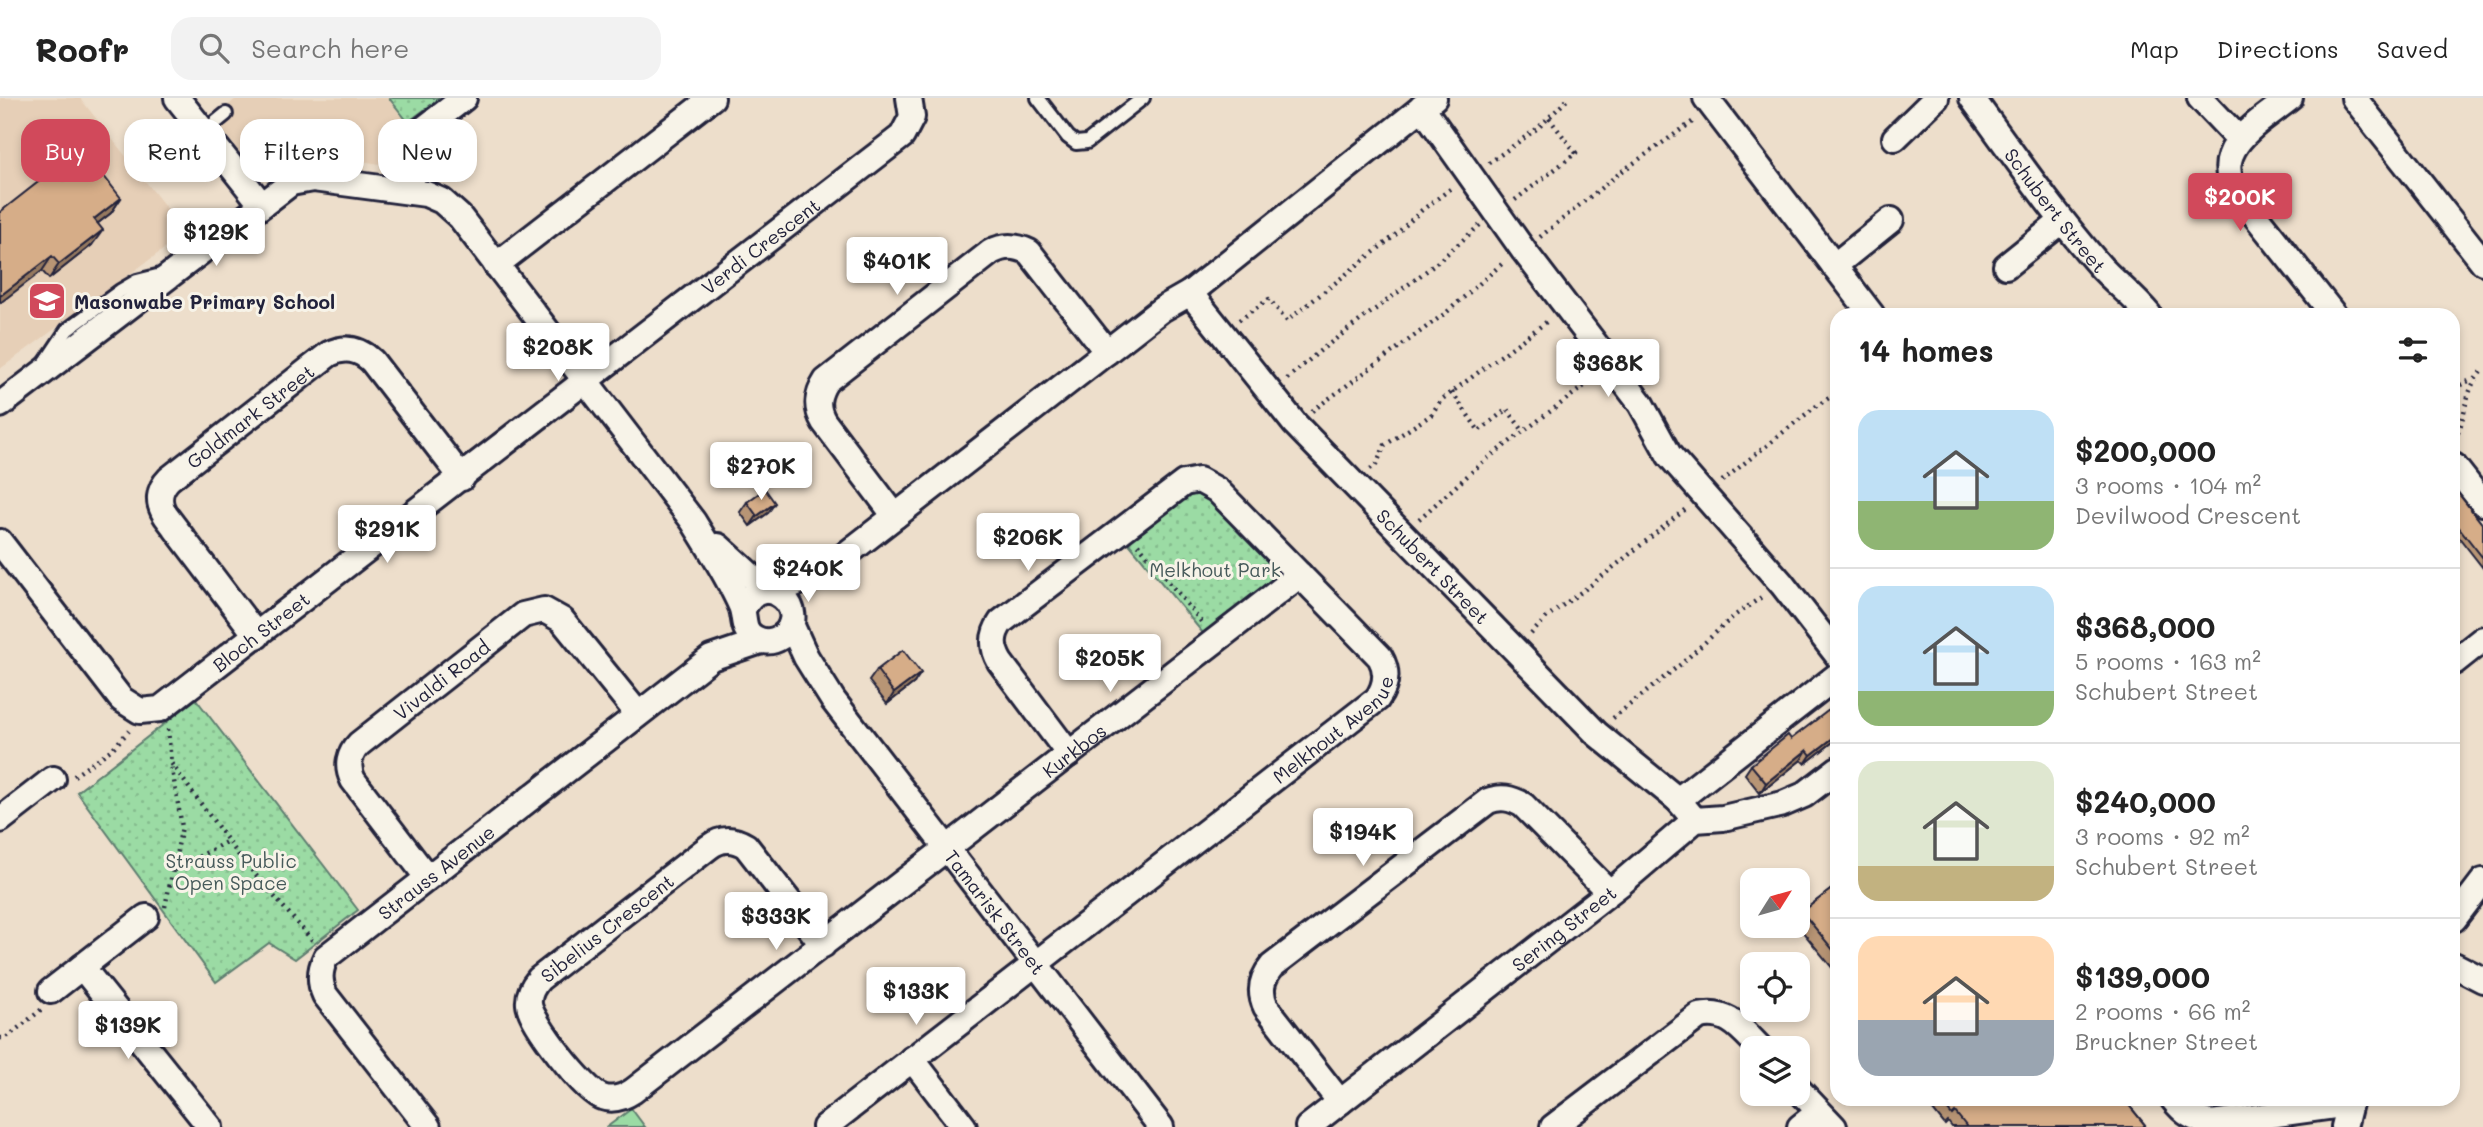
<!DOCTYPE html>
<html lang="en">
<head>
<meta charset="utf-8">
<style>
	body { margin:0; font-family:Mali,sans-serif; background:#f2f2f2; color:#222; height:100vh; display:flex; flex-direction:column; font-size:26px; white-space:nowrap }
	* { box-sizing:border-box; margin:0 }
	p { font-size:23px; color:#767676 }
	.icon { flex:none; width:38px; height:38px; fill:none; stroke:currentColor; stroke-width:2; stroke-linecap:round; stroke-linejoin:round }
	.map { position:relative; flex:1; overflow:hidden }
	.sheet { position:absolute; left:1830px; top:210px; width:630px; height:798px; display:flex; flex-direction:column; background:#fff; border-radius:21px; box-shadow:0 4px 10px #0003 }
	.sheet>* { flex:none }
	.top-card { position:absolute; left:21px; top:21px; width:665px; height:63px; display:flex; gap:14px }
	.needle { width:46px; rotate:53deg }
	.buttons { position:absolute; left:1740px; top:770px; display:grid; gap:14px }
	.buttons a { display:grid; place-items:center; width:70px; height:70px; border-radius:14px; background:#fff; box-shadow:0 4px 10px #0003; font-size:35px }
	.price { position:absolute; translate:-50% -60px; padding:0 16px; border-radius:7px; background:#fff; color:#222; font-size:23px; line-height:46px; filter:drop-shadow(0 2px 4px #0008) }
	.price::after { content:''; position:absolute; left:50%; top:42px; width:21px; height:16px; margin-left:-10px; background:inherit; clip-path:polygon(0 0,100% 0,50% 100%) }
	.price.selected { background:#d1495b; color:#fff }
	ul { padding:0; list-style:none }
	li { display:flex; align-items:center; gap:21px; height:175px; padding:0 28px }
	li+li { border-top:2px solid #e0e0e0 }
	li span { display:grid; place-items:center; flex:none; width:196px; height:140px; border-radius:21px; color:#555 }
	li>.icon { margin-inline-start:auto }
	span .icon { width:84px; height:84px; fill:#fffc; stroke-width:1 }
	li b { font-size:30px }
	h2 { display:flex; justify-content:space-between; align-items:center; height:84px; padding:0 28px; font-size:30px }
	.chip { padding:0 24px; border-radius:21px; background:#fff; box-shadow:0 4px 10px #0003; font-size:24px; line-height:63px }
	.chip.selected { background:#d1495b; color:#fff }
	header { display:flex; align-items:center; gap:42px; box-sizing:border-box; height:98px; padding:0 35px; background:#fff; border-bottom:2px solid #e0e0e0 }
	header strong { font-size:33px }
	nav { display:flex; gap:38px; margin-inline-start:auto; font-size:24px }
	.search { width:490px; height:63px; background:#f2f2f2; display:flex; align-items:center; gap:18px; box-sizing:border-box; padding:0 24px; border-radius:21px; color:#767676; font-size:26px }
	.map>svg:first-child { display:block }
	.built { fill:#e6cfb7 }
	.grass { fill:#9bdba4; stroke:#5e7e70; stroke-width:2 }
	.park { fill:url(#park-dots); stroke:#5e7e70; stroke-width:2 }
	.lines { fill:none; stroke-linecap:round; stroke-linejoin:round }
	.lane-casing { stroke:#22223b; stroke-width:18 }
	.street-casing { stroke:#22223b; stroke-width:30 }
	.path { stroke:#22223b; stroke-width:4.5; stroke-dasharray:2 5; stroke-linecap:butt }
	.lane { stroke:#f7f3e8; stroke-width:12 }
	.street { stroke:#f7f3e8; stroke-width:24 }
	.wall { fill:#b89575; stroke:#22223b; stroke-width:2 }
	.shaded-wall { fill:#96795f; stroke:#22223b; stroke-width:2 }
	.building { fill:#d6ad88; stroke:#22223b; stroke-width:2 }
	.labels { text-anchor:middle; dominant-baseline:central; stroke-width:6; stroke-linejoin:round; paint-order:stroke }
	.street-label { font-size:19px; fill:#22223b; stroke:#f7f3e8 }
	.poi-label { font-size:19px; font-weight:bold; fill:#22223b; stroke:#f7f3e8; text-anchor:start }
	.park-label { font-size:19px; fill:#465a5a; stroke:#f7f3e8 }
</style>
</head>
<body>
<header>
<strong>Roofr</strong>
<div class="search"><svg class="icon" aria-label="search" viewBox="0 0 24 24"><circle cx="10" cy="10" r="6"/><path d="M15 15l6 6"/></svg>Search here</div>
<nav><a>Map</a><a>Directions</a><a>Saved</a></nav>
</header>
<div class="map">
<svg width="2483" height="1029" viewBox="0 0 2483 1029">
	<defs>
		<pattern id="park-dots" width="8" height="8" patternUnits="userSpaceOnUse" patternTransform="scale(1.75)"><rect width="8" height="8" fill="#9bdba4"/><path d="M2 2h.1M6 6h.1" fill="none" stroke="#85bc8e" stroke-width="1.8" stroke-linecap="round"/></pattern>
	</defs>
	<rect width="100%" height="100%" fill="#eddecb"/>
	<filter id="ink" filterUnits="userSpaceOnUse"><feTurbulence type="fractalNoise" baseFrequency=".0143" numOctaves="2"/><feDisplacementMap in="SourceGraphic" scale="14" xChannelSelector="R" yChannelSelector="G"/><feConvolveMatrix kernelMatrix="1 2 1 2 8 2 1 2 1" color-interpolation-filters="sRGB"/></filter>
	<g filter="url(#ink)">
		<g class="built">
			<polygon points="0,0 80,0 186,135 0,271"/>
			<polygon points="237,0 389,0 408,24 392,68 293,52 272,68 254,73 213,20"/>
		</g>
		<polygon class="grass" points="631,1010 645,1029 607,1029 631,1011"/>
		<g class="park">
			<polygon points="389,0 440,0 408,24"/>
			<polygon points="1203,391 1277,470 1275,485 1207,540 1127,443 1180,394"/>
			<polygon points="196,601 358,812 295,861 269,845 216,884 77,694"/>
		</g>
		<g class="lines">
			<defs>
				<g id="lane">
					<polyline points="1038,0 1068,39 1076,45 1087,44 1143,0"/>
					<polyline points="204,34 226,16"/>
					<polyline points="45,265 67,232 120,193 137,183 161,177"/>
				</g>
				<g id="street">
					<polyline points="177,0 262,107"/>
					<polyline points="1706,0 1872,217"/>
					<path id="s1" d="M1972 0C2013 56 2053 114 2099 167 2115 185 2134 198 2149 217"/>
					<polyline points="2200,0 2239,41"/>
					<path d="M2290 0C2262 23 2210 49 2235 92L2334 217"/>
					<polyline points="2354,0 2483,164"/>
					<polyline points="1422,9 1524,153 1641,306 1669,357 1782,486 1838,558"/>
					<polyline points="1895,40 1936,0"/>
					<polyline points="411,94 415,48 421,33 464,0"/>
					<polyline points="496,167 712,0"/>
					<polyline points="1834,168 1891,122"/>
					<polyline points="2006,168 2062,123"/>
					<path id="s2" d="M1190 195 1295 326 1597 636 1678 702 1695 722"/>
					<path d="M0 307 291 85 313 81 426 96 442 103 460 119 693 423C710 451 728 478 741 508 746 520 741 532 755 540 764 545 773 544 781 539 815 516 765 466 743 511"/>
					<polyline points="2454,368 2483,405"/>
					<path d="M895 418 824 324C815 309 817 297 826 283L991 154C1004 147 1015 147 1029 154L1107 254"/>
					<path id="s3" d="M0 444 121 601 140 613 160 611 902 38 912 19 909 0"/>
					<polyline points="718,448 768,493"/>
					<polyline points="774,494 822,475 1162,211 1190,195 1434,0"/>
					<path id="s4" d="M791 526 806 559 833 602 1161 1029"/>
					<path id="s5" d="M257 538 166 418C157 405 158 392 169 381L329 256C345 248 359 251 372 263L462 380"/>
					<polyline points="2454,564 2483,541"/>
					<polyline points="1678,702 1838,577"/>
					<polyline points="0,722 53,681"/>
					<path id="s6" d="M427 779 353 682C346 668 349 656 359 646L523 517 544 512 562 522 638 616"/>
					<polyline points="2454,821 2483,783"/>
					<path id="s7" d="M823 847 746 748C733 740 721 740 709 749L539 881C533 888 528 896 529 906 530 923 585 994 602 999 613 1003 624 999 633 993L1300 477"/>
					<polyline points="2454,867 2483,882"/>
					<polyline points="82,869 210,1029"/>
					<polyline points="51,893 146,819"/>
					<polyline points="912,961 964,1029"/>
					<polyline points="1797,990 1834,1029"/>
					<path d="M2173 1001C2184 1015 2194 1022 2212 1025L2349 1006"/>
					<path d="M1340 1004 1266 909C1259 894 1261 881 1272 868L1488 703C1501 698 1511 700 1523 707L1609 794"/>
					<path id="s8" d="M428 1029 325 897C319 884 319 873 326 859L711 560 761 543"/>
					<path id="s9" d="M825 1029 1377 601C1387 587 1388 573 1380 559L1217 392 1199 382 1184 385 1001 524C991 538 992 550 1000 564L1069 656"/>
					<path id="s10" d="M1308 1029 1620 786 1695 722 1723 720 1783 706 1804 697 1838 671"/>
					<path d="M1553 1029 1699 918C1728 911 1742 932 1760 950"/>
					<polyline points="1800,1029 1819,1014"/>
					<polyline points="2344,1029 2351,1001"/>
				</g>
			</defs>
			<use href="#lane" class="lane-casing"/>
			<use href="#street" class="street-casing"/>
			<g class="path">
				<polyline points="1489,65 1538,30 1569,0"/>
				<polyline points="1515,102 1576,55 1548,19"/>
				<polyline points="1540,139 1621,74 1695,22"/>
				<polyline points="1969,217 1974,214 1977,217"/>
				<polyline points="1239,222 1269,201 1287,223 1393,139 1422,112 1453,89"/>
				<polyline points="1287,281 1321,252 1433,168 1480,127"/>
				<polyline points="2454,290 2473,281"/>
				<polyline points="1452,294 1479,333 1507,311 1524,334"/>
				<polyline points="1312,313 1447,214 1504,164"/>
				<path d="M2454 340C2466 329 2462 292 2483 272"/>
				<polyline points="1370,371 1376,367 1385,347 1431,317 1441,302 1549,222"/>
				<polyline points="1722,383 1815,309 1838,294"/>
				<polyline points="1419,421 1484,363 1591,283 1572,260 1577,256"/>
				<polyline points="1138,446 1203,526"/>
				<polyline points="1531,536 1548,518 1595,484 1687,410"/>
				<polyline points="1613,620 1681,566 1734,518 1763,498"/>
				<polyline points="168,631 171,665 240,759 312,842"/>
				<polyline points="74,678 112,651 129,633"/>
				<polyline points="174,772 228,743"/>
				<polyline points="165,809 182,729 171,666"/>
				<polyline points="0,940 6,940 42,911"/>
			</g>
			<use href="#lane" class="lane"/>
			<use href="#street" class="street"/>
		</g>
		<g class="wall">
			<polygon points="64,82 84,84 121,100 111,115 97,126 92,147 49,181 42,173"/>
			<polygon points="2454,390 2483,427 2483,470 2454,433"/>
			<polygon points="747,404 768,415 750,428 740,414"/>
			<polygon points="877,572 914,585 887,606 869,583"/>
			<polygon points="1838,640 1805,666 1801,662 1760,695 1745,676 1751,667 1791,641"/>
			<polygon points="1838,786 1838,877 1797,827 1797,820 1802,814"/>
			<polygon points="1924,1001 2124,1001 2145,1027 2144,1029 1952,1029 1948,1024 1945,1027"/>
		</g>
		<g class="shaded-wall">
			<polygon points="121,100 111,115 84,136 94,121"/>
			<polygon points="103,132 92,147 49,181 59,166"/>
			<polygon points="52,158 42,173 0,205 0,198"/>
			<polygon points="775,405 768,415 750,428 757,418"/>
			<polygon points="921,575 914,585 887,606 894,595"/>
			<polygon points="1838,636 1838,640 1805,666 1811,657"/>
			<polygon points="1807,652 1801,662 1760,695 1766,685"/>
		</g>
		<g class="building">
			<polygon points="55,71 64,82 75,73 84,84 99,72 121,100 94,121 103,132 59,166 52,158 0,198 0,114"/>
			<polygon points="2454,390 2483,427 2483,460 2454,423"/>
			<polygon points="765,391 775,405 757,418 747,404"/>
			<polygon points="903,552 921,575 894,595 877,572"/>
			<polygon points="1838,605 1838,636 1811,657 1807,652 1766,685 1751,667 1788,637 1791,641"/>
			<polygon points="1838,786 1838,858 1802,814"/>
			<polygon points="1939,1001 2124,1001 2145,1027 2143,1029 1967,1029 1955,1014 1952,1017"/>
		</g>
	</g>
	<defs>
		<symbol id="school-square" viewBox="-11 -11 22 22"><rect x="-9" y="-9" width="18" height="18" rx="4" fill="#d1495b" stroke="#f7f3e8"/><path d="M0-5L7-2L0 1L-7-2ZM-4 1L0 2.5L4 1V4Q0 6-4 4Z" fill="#fff"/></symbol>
	</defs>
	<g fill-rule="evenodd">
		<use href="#school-square" x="25" y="181" width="44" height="44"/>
	</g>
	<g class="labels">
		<g class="street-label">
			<text stroke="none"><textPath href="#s1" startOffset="140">Schubert Street</textPath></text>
			<text stroke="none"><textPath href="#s3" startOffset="999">Verdi Crescent</textPath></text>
			<text stroke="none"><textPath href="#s5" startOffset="294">Goldmark Street</textPath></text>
			<text stroke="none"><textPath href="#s2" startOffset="366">Schubert Street</textPath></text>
			<text stroke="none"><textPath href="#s3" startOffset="368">Bloch Street</textPath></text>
			<text stroke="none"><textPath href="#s6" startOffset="266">Vivaldi Road</textPath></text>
			<text stroke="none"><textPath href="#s9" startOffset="646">Melkhout Avenue</textPath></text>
			<text stroke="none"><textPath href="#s7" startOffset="1118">Kurkbos</textPath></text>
			<text stroke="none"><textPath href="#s8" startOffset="346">Strauss Avenue</textPath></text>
			<text stroke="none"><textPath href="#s4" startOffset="354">Tamarisk Street</textPath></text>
			<text stroke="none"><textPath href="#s10" startOffset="324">Sering Street</textPath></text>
			<text transform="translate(607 830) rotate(-38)">Sibelius Crescent</text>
		</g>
		<g class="poi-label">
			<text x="74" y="203">Masonwabe Primary School</text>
		</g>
		<g class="park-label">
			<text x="1215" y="471">Melkhout Park</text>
			<text x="231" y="762">Strauss Public<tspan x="231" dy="22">Open Space</tspan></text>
		</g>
	</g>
</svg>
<div class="buttons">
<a><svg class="needle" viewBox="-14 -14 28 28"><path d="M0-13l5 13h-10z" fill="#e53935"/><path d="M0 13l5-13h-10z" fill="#767676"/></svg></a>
<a><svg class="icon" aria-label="locate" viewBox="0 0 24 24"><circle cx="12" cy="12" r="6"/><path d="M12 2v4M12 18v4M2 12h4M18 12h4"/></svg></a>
<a><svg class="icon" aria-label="layers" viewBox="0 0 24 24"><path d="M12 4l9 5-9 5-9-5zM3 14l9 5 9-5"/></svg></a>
</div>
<b class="price selected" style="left:2240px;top:135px">$200K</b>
<b class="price" style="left:216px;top:170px">$129K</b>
<b class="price" style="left:897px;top:199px">$401K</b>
<b class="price" style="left:558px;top:285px">$208K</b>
<b class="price" style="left:1608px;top:301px">$368K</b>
<b class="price" style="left:761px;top:404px">$270K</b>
<b class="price" style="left:387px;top:467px">$291K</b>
<b class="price" style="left:1028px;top:475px">$206K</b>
<b class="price" style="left:808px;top:506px">$240K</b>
<b class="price" style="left:1110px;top:596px">$205K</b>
<b class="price" style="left:1363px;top:770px">$194K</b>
<b class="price" style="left:776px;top:854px">$333K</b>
<b class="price" style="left:916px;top:929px">$133K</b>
<b class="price" style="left:128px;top:963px">$139K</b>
<div class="top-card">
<a class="chip selected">Buy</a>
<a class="chip">Rent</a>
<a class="chip">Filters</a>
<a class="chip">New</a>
</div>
<section class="sheet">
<h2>14 homes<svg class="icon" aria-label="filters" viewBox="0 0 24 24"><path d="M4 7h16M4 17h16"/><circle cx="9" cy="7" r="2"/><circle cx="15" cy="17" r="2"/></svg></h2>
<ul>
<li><span style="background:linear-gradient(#bfe0f5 65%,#8fb573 0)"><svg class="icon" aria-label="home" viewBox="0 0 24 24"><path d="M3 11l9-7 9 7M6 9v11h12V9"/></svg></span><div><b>$200,000</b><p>3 rooms · 104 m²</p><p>Devilwood Crescent</p></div></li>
<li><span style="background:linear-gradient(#bfe0f5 75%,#8fb573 0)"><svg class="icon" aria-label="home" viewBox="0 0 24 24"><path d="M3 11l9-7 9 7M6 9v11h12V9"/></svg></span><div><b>$368,000</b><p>5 rooms · 163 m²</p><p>Schubert Street</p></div></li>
<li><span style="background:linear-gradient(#dfe7d0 75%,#c2b280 0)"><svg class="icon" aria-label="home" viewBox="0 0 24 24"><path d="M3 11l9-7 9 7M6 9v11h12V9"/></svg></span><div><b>$240,000</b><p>3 rooms · 92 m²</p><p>Schubert Street</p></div></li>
<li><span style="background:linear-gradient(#ffd9b3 60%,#9aa5b1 0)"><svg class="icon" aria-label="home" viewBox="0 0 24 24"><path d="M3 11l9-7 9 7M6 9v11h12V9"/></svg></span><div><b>$139,000</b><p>2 rooms · 66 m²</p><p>Bruckner Street</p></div></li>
</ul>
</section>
</div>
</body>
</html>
